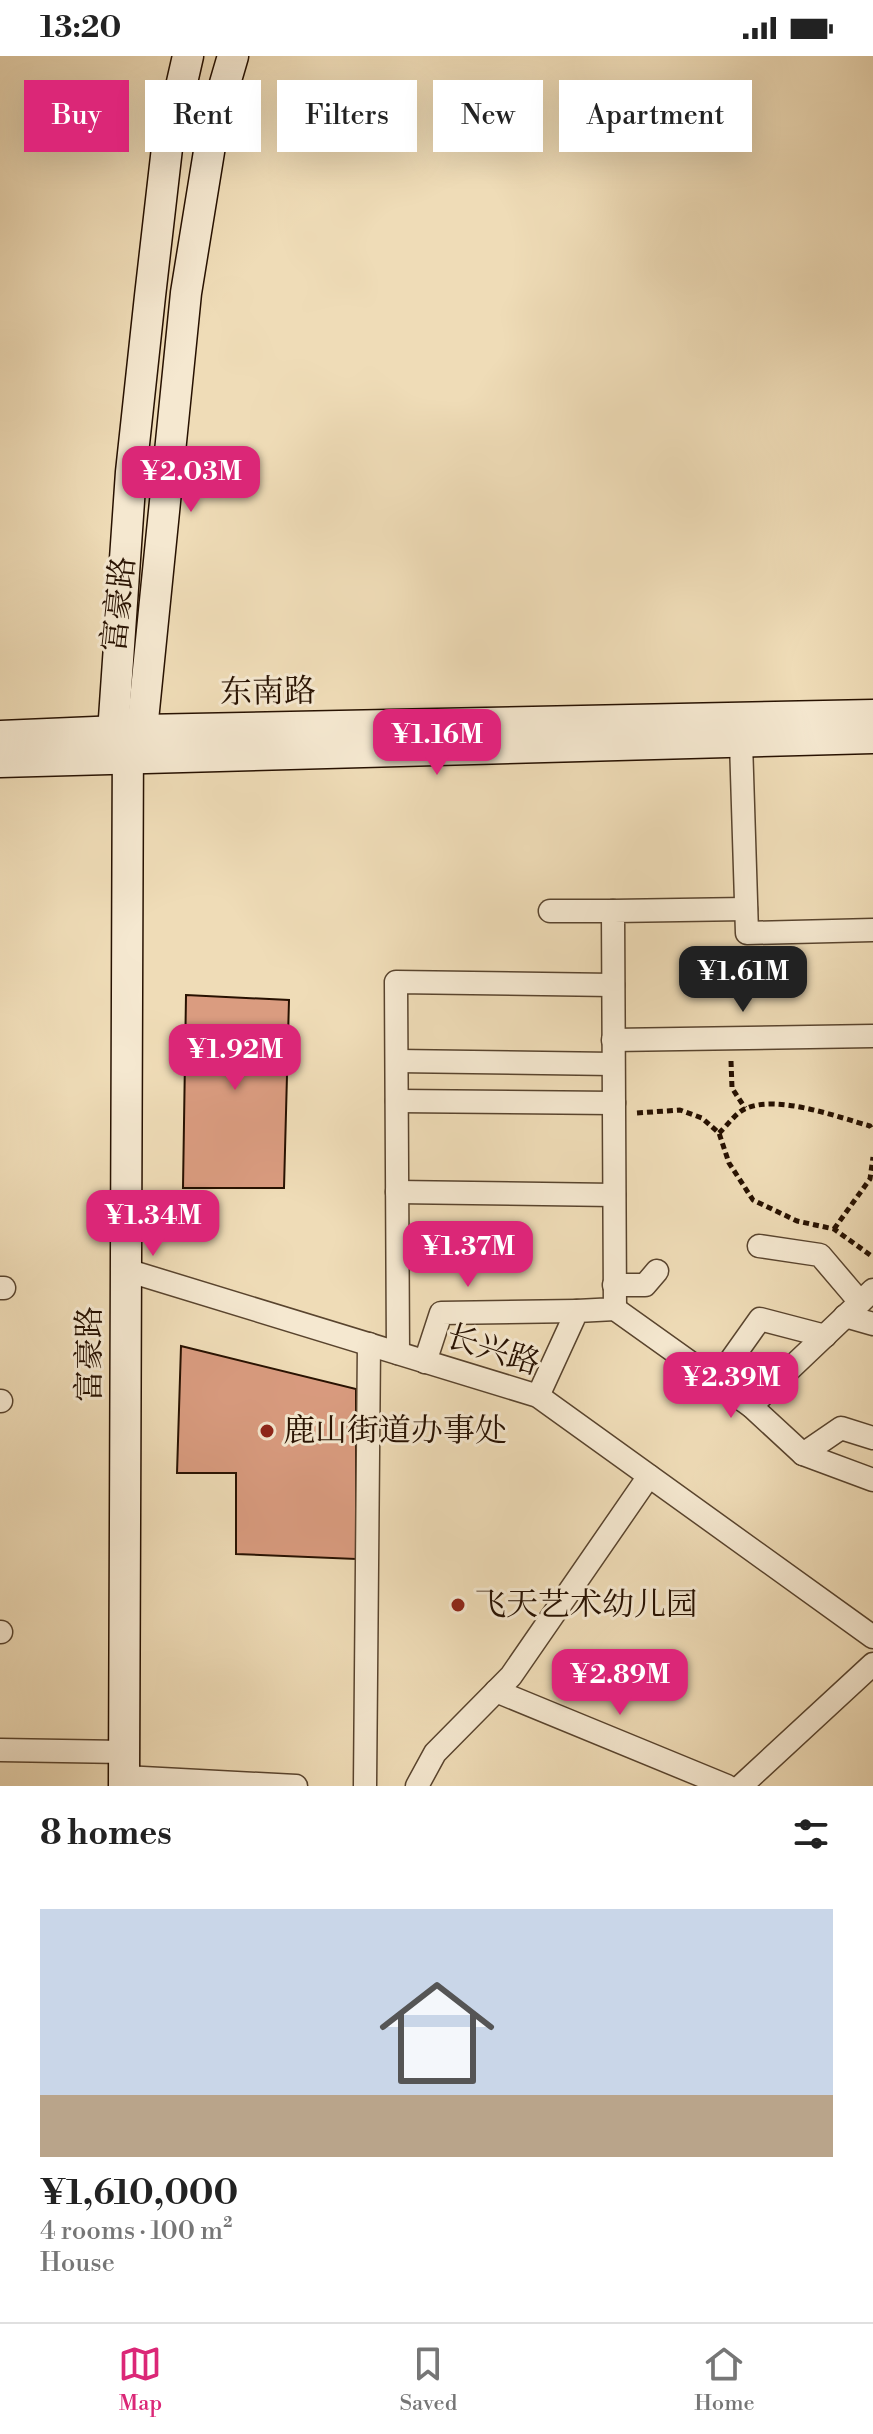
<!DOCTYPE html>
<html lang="en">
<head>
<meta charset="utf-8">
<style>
	body { margin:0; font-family:"Libre Bodoni","Noto Serif SC",serif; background:#f6f6f6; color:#222; height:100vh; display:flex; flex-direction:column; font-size:30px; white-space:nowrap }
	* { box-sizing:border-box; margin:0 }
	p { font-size:26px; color:#767676 }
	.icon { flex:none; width:44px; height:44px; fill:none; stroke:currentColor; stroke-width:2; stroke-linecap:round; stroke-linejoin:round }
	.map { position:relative; height:1730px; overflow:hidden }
	.drawer { display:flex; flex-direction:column; background:#fff; flex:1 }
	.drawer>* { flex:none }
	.top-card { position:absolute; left:24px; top:24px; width:826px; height:72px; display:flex; gap:16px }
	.price { position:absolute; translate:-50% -68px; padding:0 18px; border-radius:16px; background:#db2777; color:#fff; font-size:26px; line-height:52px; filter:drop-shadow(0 2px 4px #0008) }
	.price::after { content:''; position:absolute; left:50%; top:48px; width:24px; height:18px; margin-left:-12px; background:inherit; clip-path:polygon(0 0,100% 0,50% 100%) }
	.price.selected { background:#222; color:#fff }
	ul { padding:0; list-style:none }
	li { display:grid; align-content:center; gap:16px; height:424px; padding:0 40px }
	li span { display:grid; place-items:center; height:248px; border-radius:0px; color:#555 }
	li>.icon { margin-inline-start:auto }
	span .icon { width:144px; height:144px; fill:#fffc; stroke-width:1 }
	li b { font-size:34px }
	h2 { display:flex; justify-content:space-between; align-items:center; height:96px; padding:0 40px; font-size:34px }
	.pill { padding:0 28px; border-radius:0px; background:#fff; box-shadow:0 8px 32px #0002; font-size:28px; line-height:72px }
	.pill.selected { background:#db2777; color:#fff }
	.status { display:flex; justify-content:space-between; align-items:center; height:56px; padding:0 40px; background:#fff; direction:ltr }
	.status svg { height:22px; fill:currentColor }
	.tabs { display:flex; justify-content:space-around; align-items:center; height:112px; border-top:2px solid #e0e0e0; background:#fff; font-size:22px; color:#767676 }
	.tabs a { display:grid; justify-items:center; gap:4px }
	.tabs .selected { color:#db2777 }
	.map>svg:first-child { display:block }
	.building { fill:#da9c80; stroke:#271101; stroke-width:2 }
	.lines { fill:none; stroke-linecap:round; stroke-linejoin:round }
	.street-casing { stroke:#59442e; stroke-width:25 }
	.secondary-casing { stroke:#271101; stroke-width:33 }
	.path { stroke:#271101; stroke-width:5; stroke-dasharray:6 4; stroke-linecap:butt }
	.street { stroke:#f5e8d0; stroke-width:22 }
	.secondary { stroke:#f5e8d0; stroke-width:30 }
	.poi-dot { fill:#8f2418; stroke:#f5e8d0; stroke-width:3 }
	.labels { text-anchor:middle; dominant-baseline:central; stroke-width:6; stroke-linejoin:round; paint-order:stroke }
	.street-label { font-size:32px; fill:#271101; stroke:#f5e8d0 }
	.poi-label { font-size:32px; fill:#271101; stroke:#f5e8d0; text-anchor:start }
</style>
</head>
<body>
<div class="status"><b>13:20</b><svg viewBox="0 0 49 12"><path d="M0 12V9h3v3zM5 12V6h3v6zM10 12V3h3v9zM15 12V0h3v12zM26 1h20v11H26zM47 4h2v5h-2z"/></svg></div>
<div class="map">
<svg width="873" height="1730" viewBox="0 0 873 1730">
	<rect width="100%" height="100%" fill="#efdcb7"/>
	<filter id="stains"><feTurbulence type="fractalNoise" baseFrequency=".0025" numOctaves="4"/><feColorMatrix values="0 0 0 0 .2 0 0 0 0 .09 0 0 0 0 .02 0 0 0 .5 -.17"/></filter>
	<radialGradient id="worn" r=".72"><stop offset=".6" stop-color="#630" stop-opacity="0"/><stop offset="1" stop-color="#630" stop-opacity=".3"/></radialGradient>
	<g class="building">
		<polygon points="186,939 289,944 284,1132 183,1132"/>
		<polygon points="181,1290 356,1333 356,1503 236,1498 236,1417 177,1417"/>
	</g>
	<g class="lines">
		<defs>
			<g id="street">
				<polyline points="741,686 747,877 873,874"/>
				<polyline points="550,855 613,855"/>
				<polyline points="613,984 873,980"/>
				<polyline points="397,1005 613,1008"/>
				<polyline points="397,1045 614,1047"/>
				<polyline points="397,1136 614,1139"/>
				<polyline points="759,1190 820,1199 860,1246"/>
				<polyline points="126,1214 538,1340 873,1581"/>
				<polyline points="614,1229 645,1229 657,1215"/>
				<polyline points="0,1232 4,1232"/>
				<polyline points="615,1253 751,1350 803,1398 873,1424"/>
				<polyline points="845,1260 873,1268"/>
				<polyline points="398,1297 396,926 613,929"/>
				<polyline points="425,1306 441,1257 577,1255"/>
				<polyline points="716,1325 760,1263 825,1280"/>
				<polyline points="538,1340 577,1255 615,1253 613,855 746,853"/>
				<polyline points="0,1345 1,1345"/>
				<polyline points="751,1350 873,1234"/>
				<polyline points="803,1398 841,1372 873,1382"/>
				<polyline points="0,1576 1,1576"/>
				<polyline points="496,1635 727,1730"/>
				<polyline points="0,1694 124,1696"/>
				<polyline points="124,1721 296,1730"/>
				<polyline points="365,1730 369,1288"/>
				<polyline points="417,1730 435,1697 511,1620 649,1420"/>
				<polyline points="741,1730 873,1608"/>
			</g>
			<g id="secondary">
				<polyline points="142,674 186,237 214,65 233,0"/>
				<polyline points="113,677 131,416 150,240 167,92 188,0"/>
				<polyline points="0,680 142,674 873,659"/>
				<polyline points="0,706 873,682"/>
				<polyline points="124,1730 128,675"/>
			</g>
		</defs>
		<use href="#street" class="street-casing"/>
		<use href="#secondary" class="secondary-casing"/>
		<g class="path">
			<polyline points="731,1005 732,1032 745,1052"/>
			<polyline points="637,1057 680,1054 702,1062 719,1077 729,1107 753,1144 797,1165 834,1173 873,1201"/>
			<path d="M719 1077C727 1070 737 1055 747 1052 779 1039 838 1061 870 1070L873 1075"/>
			<polyline points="834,1173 870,1123 873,1101"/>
		</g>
		<use href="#street" class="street"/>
		<use href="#secondary" class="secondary"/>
	</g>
	<g class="poi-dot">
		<circle cx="267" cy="1375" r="8"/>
		<circle cx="458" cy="1549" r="8"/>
	</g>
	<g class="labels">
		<g class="street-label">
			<text transform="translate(119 548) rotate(-84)">富豪路</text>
			<text transform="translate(268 636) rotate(-1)">东南路</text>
			<text transform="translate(493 1294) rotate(18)">长兴路</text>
			<text transform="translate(90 1298) rotate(-90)">富豪路</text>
		</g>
		<g class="poi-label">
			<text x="283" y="1375">鹿山街道办事处</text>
			<text x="474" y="1549">飞天艺术幼儿园</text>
		</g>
	</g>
	<rect width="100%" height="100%" filter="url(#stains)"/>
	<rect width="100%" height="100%" fill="url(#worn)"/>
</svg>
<b class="price" style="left:191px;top:458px">¥2.03M</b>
<b class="price" style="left:437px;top:721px">¥1.16M</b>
<b class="price selected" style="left:743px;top:958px">¥1.61M</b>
<b class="price" style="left:235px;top:1036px">¥1.92M</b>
<b class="price" style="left:153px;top:1202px">¥1.34M</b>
<b class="price" style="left:468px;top:1233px">¥1.37M</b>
<b class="price" style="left:731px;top:1364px">¥2.39M</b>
<b class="price" style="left:620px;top:1661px">¥2.89M</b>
<div class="top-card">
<a class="pill selected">Buy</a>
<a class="pill">Rent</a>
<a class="pill">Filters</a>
<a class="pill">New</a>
<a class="pill">Apartment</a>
</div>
</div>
<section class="drawer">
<h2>8 homes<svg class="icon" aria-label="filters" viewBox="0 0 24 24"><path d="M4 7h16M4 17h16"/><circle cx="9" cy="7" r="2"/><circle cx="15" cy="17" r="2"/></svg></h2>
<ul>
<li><span style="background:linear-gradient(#c9d6e8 75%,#b9a48a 0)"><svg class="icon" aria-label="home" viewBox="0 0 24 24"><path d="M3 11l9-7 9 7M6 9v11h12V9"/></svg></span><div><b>¥1,610,000</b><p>4 rooms · 100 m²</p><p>House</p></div></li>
</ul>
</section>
<nav class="tabs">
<a class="selected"><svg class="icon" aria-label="map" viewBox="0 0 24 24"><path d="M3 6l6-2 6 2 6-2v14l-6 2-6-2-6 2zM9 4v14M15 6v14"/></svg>Map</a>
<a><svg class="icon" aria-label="saved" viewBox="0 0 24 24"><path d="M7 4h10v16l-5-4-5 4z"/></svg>Saved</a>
<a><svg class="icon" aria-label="home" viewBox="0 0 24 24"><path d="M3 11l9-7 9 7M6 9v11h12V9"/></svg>Home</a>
</nav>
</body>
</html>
